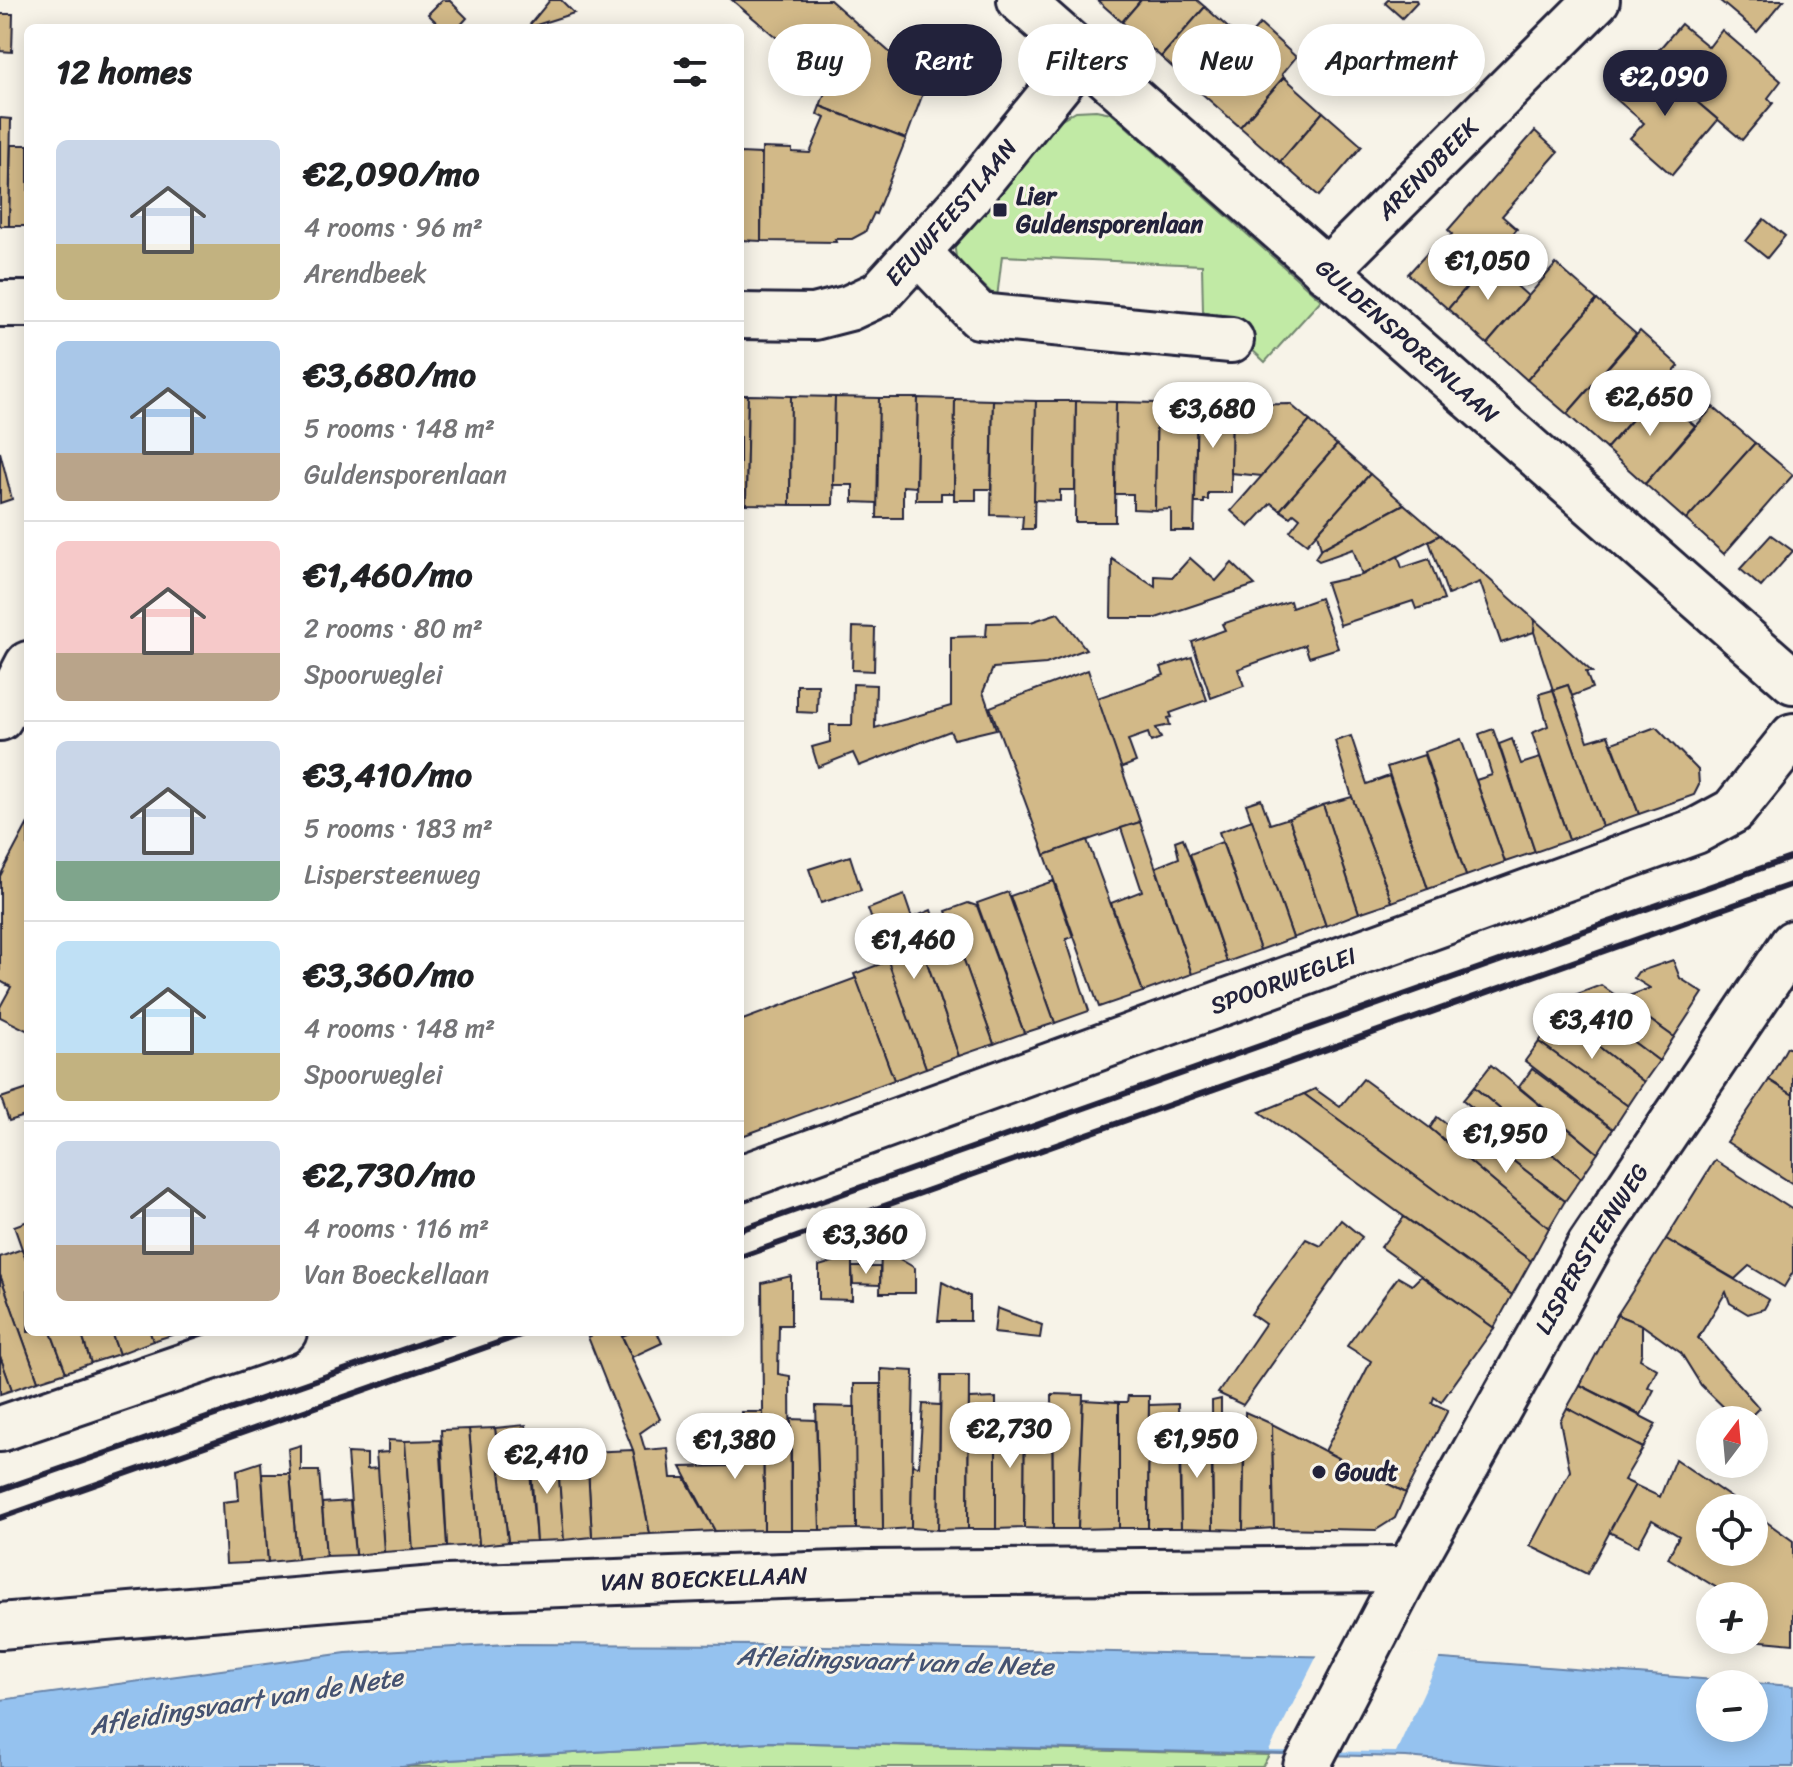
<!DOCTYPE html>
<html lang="en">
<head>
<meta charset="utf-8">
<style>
	body { margin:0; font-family:Sriracha,sans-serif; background:#f2f2f2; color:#202124; height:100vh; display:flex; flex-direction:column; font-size:30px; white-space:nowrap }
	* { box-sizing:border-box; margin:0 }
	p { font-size:26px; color:#757577 }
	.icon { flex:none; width:44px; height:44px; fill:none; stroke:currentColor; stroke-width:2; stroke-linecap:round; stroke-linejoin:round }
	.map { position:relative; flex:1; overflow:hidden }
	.panel { position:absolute; left:24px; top:24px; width:720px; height:1312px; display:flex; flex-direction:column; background:#fff; border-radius:12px; box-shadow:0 4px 20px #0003 }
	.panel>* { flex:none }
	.top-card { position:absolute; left:768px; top:24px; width:760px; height:72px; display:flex; gap:16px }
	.needle { width:52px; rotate:16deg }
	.tools { position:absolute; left:1696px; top:1406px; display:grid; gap:16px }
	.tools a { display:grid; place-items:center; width:72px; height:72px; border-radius:50%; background:#fff; box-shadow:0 4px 20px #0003; font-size:40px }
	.price { position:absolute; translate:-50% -68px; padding:0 18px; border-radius:28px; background:#fff; color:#222; font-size:26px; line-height:52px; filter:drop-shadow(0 2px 4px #0008) }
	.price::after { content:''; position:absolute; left:50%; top:48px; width:24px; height:18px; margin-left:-12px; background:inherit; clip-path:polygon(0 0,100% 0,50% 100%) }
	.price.current { background:#22223b; color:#fff }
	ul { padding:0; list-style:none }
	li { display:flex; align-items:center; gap:24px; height:200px; padding:0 32px }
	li+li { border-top:2px solid #e0e0e0 }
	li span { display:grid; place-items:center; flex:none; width:224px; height:160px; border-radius:12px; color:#555 }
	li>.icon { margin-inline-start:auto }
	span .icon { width:96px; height:96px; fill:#fffc; stroke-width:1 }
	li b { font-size:34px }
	h2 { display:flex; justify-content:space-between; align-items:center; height:96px; padding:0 32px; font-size:34px }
	.pill { padding:0 28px; border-radius:36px; background:#fff; box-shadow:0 4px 20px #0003; font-size:28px; line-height:72px }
	.pill.current { background:#22223b; color:#fff }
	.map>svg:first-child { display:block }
	.green { fill:#c1eaa5; stroke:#728670; stroke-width:2 }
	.water { fill:#95c2ef; stroke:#6782a7; stroke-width:2; fill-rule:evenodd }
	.pier { fill:#f7f3e8 }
	.building { fill:#d2b988; stroke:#22223b; stroke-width:2 }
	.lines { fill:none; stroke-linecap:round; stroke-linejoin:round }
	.minor-casing { stroke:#22223b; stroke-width:50 }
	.minor { stroke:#f7f3e8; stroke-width:44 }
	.rail { stroke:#22223b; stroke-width:6 }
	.poi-dot { fill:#22223b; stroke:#f7f3e8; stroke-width:3 }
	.labels { text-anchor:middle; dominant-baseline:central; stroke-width:6; stroke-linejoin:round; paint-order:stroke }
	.street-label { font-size:24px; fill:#22223b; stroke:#f7f3e8 }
	.poi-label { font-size:24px; font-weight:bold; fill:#22223b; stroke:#f7f3e8; text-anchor:start }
	.water-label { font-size:26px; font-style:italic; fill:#445271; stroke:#f7f3e8 }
</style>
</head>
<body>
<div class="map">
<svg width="1793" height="1767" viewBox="0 0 1793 1767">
	<rect width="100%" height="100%" fill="#f7f3e8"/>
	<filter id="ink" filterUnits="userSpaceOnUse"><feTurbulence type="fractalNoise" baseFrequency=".0125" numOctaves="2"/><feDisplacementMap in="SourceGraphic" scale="16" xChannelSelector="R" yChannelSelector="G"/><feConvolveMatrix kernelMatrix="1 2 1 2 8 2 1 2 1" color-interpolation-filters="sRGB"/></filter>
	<g filter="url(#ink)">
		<g class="green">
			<polygon points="1096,110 1111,113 1321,300 1265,362 1216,316 1203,312 1202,265 1002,256 997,298 963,266 956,257 954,243 1053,124 1076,111"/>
			<polygon points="770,1742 1269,1755 1262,1767 402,1767 448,1760"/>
		</g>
		<path class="water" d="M508 1644 778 1645 1443 1659 1793 1686V1767H1520L1406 1757 770 1742 448 1760 402 1767H0V1700L346 1653ZM1710 1684H1754V1728H1710Z"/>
		<polygon class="pier" points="1319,1652 1441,1655 1396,1752 1269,1751"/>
		<g class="building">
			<polygon points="442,0 449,0 467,18 458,28 442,28 428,14"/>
			<polygon points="550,0 561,0 574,13 527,28"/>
			<polygon points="732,0 830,0 918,77 916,81 926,85 906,139 820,106 829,82"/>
			<polygon points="1097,0 1141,0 1122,22"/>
			<polygon points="1141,0 1197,0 1205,7 1161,57 1122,22"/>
			<polygon points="1388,0 1416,0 1417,2 1402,18 1385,3"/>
			<polygon points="1719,0 1784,0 1757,32"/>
			<polygon points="1205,7 1244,42 1200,92 1161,57"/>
			<polygon points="0,14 13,14 12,52 0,51"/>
			<polygon points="1260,24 1296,57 1282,74 1284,77 1240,127 1200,92"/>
			<polygon points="1681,24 1709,47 1722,30 1781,81 1768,98 1773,103 1742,140 1649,61"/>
			<polygon points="1649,61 1718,120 1672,175 1630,138 1644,123 1616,99"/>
			<polygon points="1284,77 1323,112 1280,162 1240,127"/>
			<polygon points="820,106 906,139 876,214 874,213 865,232 852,239 835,239 836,242 761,241 762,148 792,149 792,152 810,153 825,118 817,114"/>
			<polygon points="1323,112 1362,146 1319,196 1280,162"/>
			<polygon points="0,118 11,119 9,226 0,226"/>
			<polygon points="1535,131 1558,152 1502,216 1517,229 1448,309 1408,274 1430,250 1436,251 1452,234 1448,230"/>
			<polygon points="11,145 28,145 28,226 9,226"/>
			<polygon points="740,153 761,154 761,241 740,240"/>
			<polygon points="1764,219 1785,236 1767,258 1746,241"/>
			<polygon points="1489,261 1528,296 1487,344 1448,309"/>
			<polygon points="1556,264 1597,300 1527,380 1487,344"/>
			<polygon points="1597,300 1636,334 1567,414 1527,380"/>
			<polygon points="1640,331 1679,366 1606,449 1567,414"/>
			<polygon points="1656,393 1695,426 1645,484 1606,449"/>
			<polygon points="740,395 748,395 746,504 740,504"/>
			<polygon points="748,395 791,396 790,505 746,504"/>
			<polygon points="791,396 835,397 833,505 790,505"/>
			<polygon points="835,397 879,398 878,503 853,502 853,485 833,485"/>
			<polygon points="879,398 918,398 916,487 903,486 903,518 877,518"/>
			<polygon points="918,398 955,399 954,493 941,493 941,500 916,500"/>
			<polygon points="955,399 993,400 991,489 976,489 976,500 954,500"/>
			<polygon points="993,400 1036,401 1034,529 1022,529 1023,516 991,515"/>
			<polygon points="1036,401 1076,401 1075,490 1060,490 1060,501 1034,500"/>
			<polygon points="1076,401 1116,402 1115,522 1075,522"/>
			<polygon points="1116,402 1157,403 1155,510 1133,509 1133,494 1115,494"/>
			<polygon points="1157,403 1197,403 1194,531 1171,531 1171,509 1155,510"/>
			<polygon points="1197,403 1232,405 1231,493 1208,493 1208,500 1204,500 1204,503 1195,503"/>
			<polygon points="1290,404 1310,421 1262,476 1231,473 1232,405"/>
			<polygon points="1713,407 1755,443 1686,520 1645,484"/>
			<polygon points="1310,421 1337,445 1280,510 1271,503 1249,527 1231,511"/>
			<polygon points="1755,443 1793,475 1724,554 1686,520"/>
			<polygon points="1337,445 1370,474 1307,544 1290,531 1300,518 1294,513 1290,517 1280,510"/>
			<polygon points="0,452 12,499 0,503"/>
			<polygon points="1370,474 1404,504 1321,549 1317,533"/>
			<polygon points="1404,504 1440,535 1362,575 1353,549 1319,561 1315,558 1321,549"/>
			<polygon points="1440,535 1535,620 1534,632 1501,643 1480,582 1448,595 1429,541"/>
			<polygon points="1771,535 1793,551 1761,587 1740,569"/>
			<polygon points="1398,556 1402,568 1429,559 1444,600 1416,609 1413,601 1340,625 1326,583 1362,575"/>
			<polygon points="1190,558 1216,581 1232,563 1255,585 1156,618 1111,618 1112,559 1155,587 1155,576 1173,577"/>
			<polygon points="1320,598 1338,648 1309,657 1305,645 1238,669 1244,686 1211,698 1192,642 1225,630 1222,624 1290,601 1292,608"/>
			<polygon points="1058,613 1086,649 1046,664 993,668 983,692 996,729 954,739 950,731 859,766 853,753 818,767 812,747 830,742 830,725 852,725 853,684 876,685 875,728 951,706 951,637 986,636 987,623 1031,622"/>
			<polygon points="1535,620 1592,672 1586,672 1592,688 1572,696 1568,685 1553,690 1534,632"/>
			<polygon points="853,627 875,628 874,671 852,670"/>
			<polygon points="1192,657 1207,700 1170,713 1172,717 1168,718 1170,725 1156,728 1161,738 1151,742 1148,733 1128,740 1136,762 1121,768 1097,698 1164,675 1161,667"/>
			<polygon points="1088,670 1140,822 1045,855 990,707"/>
			<polygon points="797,685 818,685 817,713 797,712"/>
			<polygon points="1568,685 1588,741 1608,735 1639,814 1602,827 1553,690"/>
			<polygon points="1553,690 1602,827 1569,840 1532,733 1548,726 1539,694"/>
			<polygon points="1656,727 1698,770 1699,785 1694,795 1639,814 1612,743"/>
			<polygon points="1493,729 1535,852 1505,862 1476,780 1492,775 1479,734"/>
			<polygon points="1351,736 1367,784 1389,776 1428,889 1392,902 1352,797 1335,741"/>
			<polygon points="1461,739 1505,862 1466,876 1424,752"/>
			<polygon points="1512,739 1521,764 1540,758 1569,840 1535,852 1499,744"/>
			<polygon points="1424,755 1466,876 1428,889 1387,767"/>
			<polygon points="1352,797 1392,902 1359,913 1323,805"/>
			<polygon points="1261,799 1270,824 1289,818 1326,926 1293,938 1246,804"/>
			<polygon points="1323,805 1359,913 1326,926 1289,818"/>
			<polygon points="1252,820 1293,938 1260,950 1219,832"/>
			<polygon points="1140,822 1192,974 1143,992 1111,903 1142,891 1121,828"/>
			<polygon points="28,823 28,1031 0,1017 0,1007 11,987 0,981 0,876"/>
			<polygon points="1183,838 1227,962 1192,974 1156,867 1179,858 1175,841"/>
			<polygon points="1087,840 1143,992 1099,1007 1045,855"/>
			<polygon points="1222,842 1260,950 1227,962 1190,854"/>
			<polygon points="850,856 861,890 821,903 809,869"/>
			<polygon points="1053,881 1073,937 1066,939 1089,1011 1055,1023 1010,896"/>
			<polygon points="1008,892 1055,1023 1024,1033 977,903"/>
			<polygon points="904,895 959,1056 926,1068 868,909"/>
			<polygon points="968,903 977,906 1024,1033 994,1044 946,911"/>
			<polygon points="931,910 937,929 951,924 994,1044 959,1056 912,918"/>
			<polygon points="1673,960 1680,978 1703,993 1674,1037 1621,999 1650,988 1634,978 1638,972"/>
			<polygon points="888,961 926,1068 894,1080 854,974"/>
			<polygon points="856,978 894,1080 742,1136 740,1021"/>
			<polygon points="1601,985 1674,1037 1659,1061 1572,996"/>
			<polygon points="1572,996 1659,1061 1644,1082 1580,1032 1588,1022 1568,1006"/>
			<polygon points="1556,1018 1580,1032 1644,1082 1628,1106 1539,1042"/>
			<polygon points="1539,1042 1628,1106 1613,1129 1525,1061"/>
			<polygon points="1787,1047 1793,1050 1793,1095 1769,1080"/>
			<polygon points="1491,1065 1598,1153 1581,1178 1474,1087"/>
			<polygon points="1532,1069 1613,1129 1598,1153 1519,1087"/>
			<polygon points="1363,1079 1430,1128 1549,1228 1531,1261 1304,1094 1315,1089 1340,1107"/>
			<polygon points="1769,1080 1793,1095 1793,1184 1727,1142"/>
			<polygon points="1474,1087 1581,1178 1565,1201 1494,1146 1503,1132 1463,1100"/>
			<polygon points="28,1089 28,1115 9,1121 1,1098"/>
			<polygon points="1304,1094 1531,1261 1512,1295 1260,1112"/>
			<polygon points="1437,1117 1486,1154 1494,1146 1565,1201 1549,1228 1430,1128"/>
			<polygon points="1715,1160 1793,1210 1793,1272 1784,1287 1749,1266 1735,1279 1666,1239"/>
			<polygon points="1404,1217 1512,1295 1494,1328 1381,1247"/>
			<polygon points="1341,1220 1362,1237 1243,1405 1218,1393 1265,1324 1251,1314 1306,1239 1321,1246"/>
			<polygon points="28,1221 28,1266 14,1226"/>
			<polygon points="1666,1239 1769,1300 1764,1309 1748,1314 1730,1303 1726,1292 1698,1338 1759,1408 1747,1420 1737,1420 1701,1385 1681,1353 1642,1325 1617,1315"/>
			<polygon points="881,1248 915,1268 915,1293 880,1293"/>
			<polygon points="22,1249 28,1266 28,1332 51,1332 66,1372 38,1381 0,1275 0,1257"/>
			<polygon points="852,1256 852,1300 819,1299 819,1266"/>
			<polygon points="852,1267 880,1267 880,1285 853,1284"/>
			<polygon points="0,1275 38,1381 12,1390 0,1356"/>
			<polygon points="791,1276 791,1325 779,1325 778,1374 790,1376 791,1530 764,1530 762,1283"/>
			<polygon points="1421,1276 1494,1328 1441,1402 1434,1397 1432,1403 1448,1410 1406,1493 1325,1451 1371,1361 1347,1346 1398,1277 1412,1285"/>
			<polygon points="942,1282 970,1296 970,1321 938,1321"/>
			<polygon points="997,1308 1042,1325 1040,1338 994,1333"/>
			<polygon points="1617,1315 1642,1325 1642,1352 1640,1359 1657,1369 1648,1387 1654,1390 1641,1415 1580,1385"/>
			<polygon points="51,1332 81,1332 91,1363 66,1372"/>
			<polygon points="81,1332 111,1332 119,1354 91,1363"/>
			<polygon points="111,1332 150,1332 153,1341 119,1354"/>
			<polygon points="150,1332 181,1332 153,1341"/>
			<polygon points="600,1332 620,1332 660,1419 640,1433 645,1450 668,1448 671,1478 685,1478 715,1531 650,1534 633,1450 588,1337"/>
			<polygon points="632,1332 657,1332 662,1343 632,1357 622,1336"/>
			<polygon points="0,1356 12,1390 0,1394"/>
			<polygon points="881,1369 914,1371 911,1528 883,1530"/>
			<polygon points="941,1376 969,1376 968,1529 938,1530"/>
			<polygon points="854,1384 881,1384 883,1530 856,1529"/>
			<polygon points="1580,1385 1656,1424 1643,1448 1567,1408"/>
			<polygon points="1052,1394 1083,1395 1078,1529 1053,1529"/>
			<polygon points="1128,1396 1149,1396 1148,1528 1119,1528 1119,1402 1127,1402"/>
			<polygon points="996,1398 996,1529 968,1529 969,1399"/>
			<polygon points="1221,1399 1221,1422 1244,1421 1243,1530 1213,1529 1212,1401"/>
			<polygon points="1083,1400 1119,1402 1119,1528 1078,1529"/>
			<polygon points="923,1404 940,1405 938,1530 911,1528 912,1465 919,1466"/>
			<polygon points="1178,1404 1181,1528 1148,1528 1149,1405"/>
			<polygon points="816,1406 855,1407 856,1529 820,1530"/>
			<polygon points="1567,1408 1643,1448 1624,1480 1635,1485 1587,1574 1530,1546 1570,1471 1560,1421"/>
			<polygon points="742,1412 763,1412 764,1530 715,1531 681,1467 731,1466 734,1418 742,1419"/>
			<polygon points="1245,1412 1272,1424 1274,1528 1243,1530"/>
			<polygon points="996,1413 1025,1413 1024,1528 996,1529"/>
			<polygon points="1025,1413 1052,1413 1053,1529 1024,1528"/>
			<polygon points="791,1419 816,1420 820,1530 791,1530"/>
			<polygon points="1198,1421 1211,1421 1213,1529 1181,1528 1180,1442 1198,1441"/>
			<polygon points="1272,1424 1406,1493 1395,1518 1376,1530 1274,1528"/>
			<polygon points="526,1425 536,1541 508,1542 495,1428"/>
			<polygon points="495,1428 508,1542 479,1545 469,1429"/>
			<polygon points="469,1429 479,1545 447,1547 441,1430"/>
			<polygon points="388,1440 405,1441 413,1550 384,1552 376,1453 388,1452"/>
			<polygon points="440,1440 447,1547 413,1550 405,1441"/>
			<polygon points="301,1445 301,1471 319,1471 326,1556 297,1559 288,1449"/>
			<polygon points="557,1450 564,1540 536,1541 530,1453"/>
			<polygon points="633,1450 650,1534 592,1537 587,1452"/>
			<polygon points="587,1452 592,1537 564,1540 557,1453"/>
			<polygon points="347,1453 367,1454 367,1469 378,1468 384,1552 355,1555"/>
			<polygon points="1675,1459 1746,1508 1710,1508 1710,1552 1754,1552 1754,1513 1793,1541 1793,1644 1751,1640 1754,1640 1754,1596 1715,1596 1717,1588 1668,1558 1679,1536 1652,1520 1638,1546 1609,1532 1635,1485 1660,1497"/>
			<polygon points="261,1462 268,1562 226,1564 223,1502 239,1500 237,1470"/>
			<polygon points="262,1474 290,1474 297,1559 268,1562"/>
			<polygon points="350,1501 355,1555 326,1556 322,1503"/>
		</g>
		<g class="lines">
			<defs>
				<g id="minor">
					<path id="s1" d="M1020 0 1793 681"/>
					<polyline points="918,252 979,316 1231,340"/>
					<path id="s2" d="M1326 271 1597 0"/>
					<polyline points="0,304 28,304"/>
					<path id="s3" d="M740 316 814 317 849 308 879 294 970 194 1082 56"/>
					<polyline points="0,718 28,664"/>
					<path id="s4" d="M740 1178 1696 831 1733 811 1793 736"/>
					<polyline points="0,1429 284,1332"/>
					<path id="s5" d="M0 1626 447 1588 868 1573 1409 1569"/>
					<path id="s6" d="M1306 1767 1409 1569 1590 1245 1793 943"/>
				</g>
			</defs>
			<use href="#minor" class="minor-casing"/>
			<use href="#minor" class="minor"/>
			<g class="rail">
				<polyline points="740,1230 1793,857"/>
				<polyline points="740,1257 1793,884"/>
				<polyline points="0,1490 453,1332"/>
				<polyline points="0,1518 529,1332"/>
			</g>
		</g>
	</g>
	<g class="poi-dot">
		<rect x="992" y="202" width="16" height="16" rx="4"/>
		<circle cx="1319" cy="1472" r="8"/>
	</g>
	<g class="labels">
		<g class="street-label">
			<text stroke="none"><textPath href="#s2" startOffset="144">ARENDBEEK</textPath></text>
			<text stroke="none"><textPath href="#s3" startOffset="252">EEUWFEESTLAAN</textPath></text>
			<text stroke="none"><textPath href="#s1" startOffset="516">GULDENSPORENLAAN</textPath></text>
			<text stroke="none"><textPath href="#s4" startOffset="578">SPOORWEGLEI</textPath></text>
			<text stroke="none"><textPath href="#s6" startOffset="592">LISPERSTEENWEG</textPath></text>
			<text stroke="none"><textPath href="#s5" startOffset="706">VAN BOECKELLAAN</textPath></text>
		</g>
		<g class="poi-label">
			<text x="1016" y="196">Lier<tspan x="1016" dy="28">Guldensporenlaan</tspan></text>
			<text x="1335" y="1472">Goudt</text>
		</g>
		<g class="water-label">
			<text transform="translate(895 1661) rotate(2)">Afleidingsvaart van de Nete</text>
			<text transform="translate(246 1701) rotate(-9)">Afleidingsvaart van de Nete</text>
		</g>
	</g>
</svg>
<div class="tools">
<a><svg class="needle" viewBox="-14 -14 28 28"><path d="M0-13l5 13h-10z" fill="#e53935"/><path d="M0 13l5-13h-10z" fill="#757577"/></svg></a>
<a><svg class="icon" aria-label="locate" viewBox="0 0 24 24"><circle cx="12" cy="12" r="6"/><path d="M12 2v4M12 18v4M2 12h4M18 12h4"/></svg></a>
<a>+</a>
<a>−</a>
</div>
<b class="price current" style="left:1665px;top:118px">€2,090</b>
<b class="price" style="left:1488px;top:302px">€1,050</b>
<b class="price" style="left:1650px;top:438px">€2,650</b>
<b class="price" style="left:1213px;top:450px">€3,680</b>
<b class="price" style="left:914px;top:981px">€1,460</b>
<b class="price" style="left:1592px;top:1061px">€3,410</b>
<b class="price" style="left:1506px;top:1175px">€1,950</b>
<b class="price" style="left:866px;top:1276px">€3,360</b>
<b class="price" style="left:1010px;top:1470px">€2,730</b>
<b class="price" style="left:1197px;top:1480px">€1,950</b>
<b class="price" style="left:735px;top:1481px">€1,380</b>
<b class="price" style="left:547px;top:1496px">€2,410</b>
<div class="top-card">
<a class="pill">Buy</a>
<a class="pill current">Rent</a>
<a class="pill">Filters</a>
<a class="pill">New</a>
<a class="pill">Apartment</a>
</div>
<section class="panel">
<h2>12 homes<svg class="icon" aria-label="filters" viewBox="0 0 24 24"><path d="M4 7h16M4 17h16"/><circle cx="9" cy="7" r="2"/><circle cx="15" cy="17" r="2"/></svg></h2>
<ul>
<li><span style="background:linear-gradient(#c9d6e8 65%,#c2b280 0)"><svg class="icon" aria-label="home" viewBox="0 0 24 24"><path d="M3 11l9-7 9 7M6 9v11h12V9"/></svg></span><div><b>€2,090/mo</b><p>4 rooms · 96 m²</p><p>Arendbeek</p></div></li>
<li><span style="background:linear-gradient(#a9c7e8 70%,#b9a48a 0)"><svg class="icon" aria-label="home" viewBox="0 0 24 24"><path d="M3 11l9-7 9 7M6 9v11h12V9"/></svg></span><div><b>€3,680/mo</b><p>5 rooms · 148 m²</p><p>Guldensporenlaan</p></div></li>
<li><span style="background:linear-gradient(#f6c9c9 70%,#b9a48a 0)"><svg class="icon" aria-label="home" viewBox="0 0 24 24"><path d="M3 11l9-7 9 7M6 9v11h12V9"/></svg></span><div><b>€1,460/mo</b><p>2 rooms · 80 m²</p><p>Spoorweglei</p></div></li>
<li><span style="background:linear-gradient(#c9d6e8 75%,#7fa58c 0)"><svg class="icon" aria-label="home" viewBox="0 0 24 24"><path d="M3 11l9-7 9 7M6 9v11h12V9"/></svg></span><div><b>€3,410/mo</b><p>5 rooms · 183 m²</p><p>Lispersteenweg</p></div></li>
<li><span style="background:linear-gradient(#bfe0f5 70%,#c2b280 0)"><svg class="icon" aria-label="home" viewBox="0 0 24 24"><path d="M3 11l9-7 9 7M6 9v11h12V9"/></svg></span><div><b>€3,360/mo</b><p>4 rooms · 148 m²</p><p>Spoorweglei</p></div></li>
<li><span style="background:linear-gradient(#c9d6e8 65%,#b9a48a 0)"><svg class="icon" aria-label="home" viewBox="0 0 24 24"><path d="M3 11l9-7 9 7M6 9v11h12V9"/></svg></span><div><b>€2,730/mo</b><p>4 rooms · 116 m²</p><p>Van Boeckellaan</p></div></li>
</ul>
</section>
</div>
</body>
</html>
